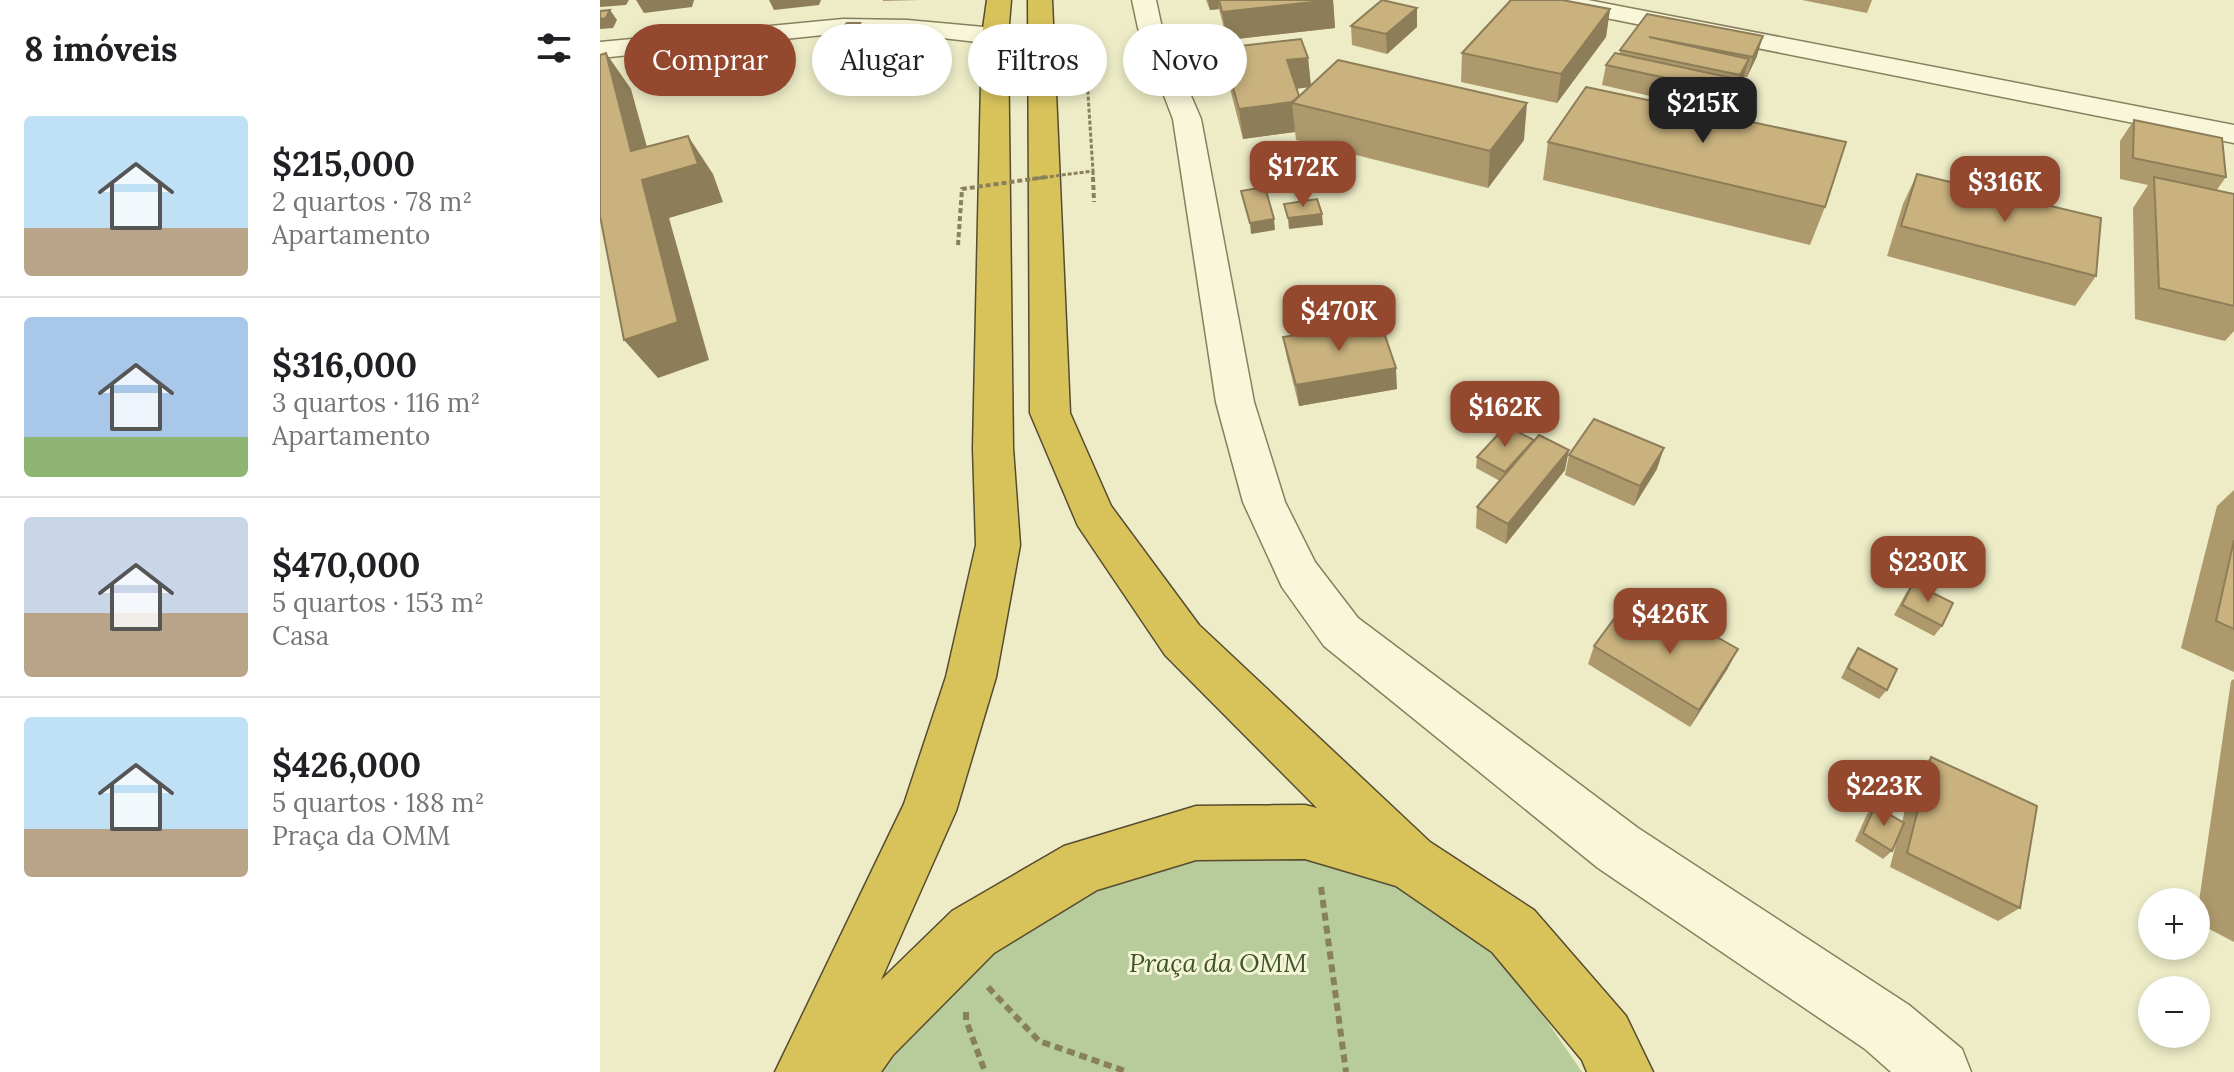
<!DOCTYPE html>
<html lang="pt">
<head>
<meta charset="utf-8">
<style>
	body { margin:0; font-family:Lora,serif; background:#f2f2f2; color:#202124; height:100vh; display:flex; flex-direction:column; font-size:30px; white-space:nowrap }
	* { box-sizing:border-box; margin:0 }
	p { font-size:26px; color:#757577 }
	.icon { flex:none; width:44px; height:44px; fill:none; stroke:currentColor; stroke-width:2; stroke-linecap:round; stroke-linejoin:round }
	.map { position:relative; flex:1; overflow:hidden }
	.sheet { display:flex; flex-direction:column; background:#fff; width:600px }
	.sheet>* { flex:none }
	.top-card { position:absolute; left:24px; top:24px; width:760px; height:72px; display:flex; gap:16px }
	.controls { position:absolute; left:1538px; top:888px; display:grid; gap:16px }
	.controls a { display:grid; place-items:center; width:72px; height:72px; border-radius:50%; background:#fff; box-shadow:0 4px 12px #0003; font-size:40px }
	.price { position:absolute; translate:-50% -68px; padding:0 18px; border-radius:16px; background:#94492f; color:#fff; font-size:26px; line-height:52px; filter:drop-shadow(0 2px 4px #0008) }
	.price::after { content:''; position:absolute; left:50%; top:48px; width:24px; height:18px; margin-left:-12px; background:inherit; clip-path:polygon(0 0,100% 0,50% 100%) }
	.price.on { background:#222; color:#fff }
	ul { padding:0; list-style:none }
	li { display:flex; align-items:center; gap:24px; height:200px; padding:0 24px }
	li+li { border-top:2px solid #e0e0e0 }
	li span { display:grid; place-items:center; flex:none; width:224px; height:160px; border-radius:8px; color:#555 }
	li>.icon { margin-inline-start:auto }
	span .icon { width:96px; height:96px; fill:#fffc; stroke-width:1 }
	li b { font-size:34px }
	h2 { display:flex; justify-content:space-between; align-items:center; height:96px; padding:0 24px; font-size:34px }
	.chip { padding:0 28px; border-radius:36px; background:#fff; box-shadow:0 4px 12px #0003; font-size:28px; line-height:72px }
	.chip.on { background:#94492f; color:#fff }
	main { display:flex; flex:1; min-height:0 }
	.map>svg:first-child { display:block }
	.green { fill:#b8cb9b }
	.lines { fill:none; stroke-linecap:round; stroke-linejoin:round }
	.minor-casing { stroke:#887f5d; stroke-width:3 }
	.highway-casing { stroke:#564c31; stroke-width:3 }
	.path-far2 { stroke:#887f5d; stroke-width:3; stroke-dasharray:4 2; stroke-linecap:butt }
	.path-far1 { stroke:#887f5d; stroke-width:4; stroke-dasharray:5 3; stroke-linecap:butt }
	.path { stroke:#887f5d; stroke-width:6; stroke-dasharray:8 5; stroke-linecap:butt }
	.minor { fill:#f8f7da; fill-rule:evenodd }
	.highway { fill:#d8c35b; fill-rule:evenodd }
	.path-bridge-far1 { stroke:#887f5d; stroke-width:3; stroke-dasharray:4 2; stroke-linecap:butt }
	.path-bridge { stroke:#887f5d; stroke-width:4; stroke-dasharray:5 3; stroke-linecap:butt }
	.wall { fill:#ad996c; fill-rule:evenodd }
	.shaded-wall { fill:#8d7d58 }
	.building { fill:#c9b27e; stroke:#8d7d58; stroke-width:2 }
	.labels { text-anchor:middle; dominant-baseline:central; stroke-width:6; stroke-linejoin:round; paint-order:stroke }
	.near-park-label { font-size:26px; font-style:italic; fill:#3d5427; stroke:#f4f4d6 }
</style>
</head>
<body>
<main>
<section class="sheet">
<h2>8 imóveis<svg class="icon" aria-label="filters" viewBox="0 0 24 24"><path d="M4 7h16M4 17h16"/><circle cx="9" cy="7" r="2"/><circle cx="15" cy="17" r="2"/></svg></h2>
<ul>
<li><span style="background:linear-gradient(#bfe0f5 70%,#b9a48a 0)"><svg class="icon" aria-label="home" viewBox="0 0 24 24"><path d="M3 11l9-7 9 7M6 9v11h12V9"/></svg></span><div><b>$215,000</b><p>2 quartos · 78 m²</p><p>Apartamento</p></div></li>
<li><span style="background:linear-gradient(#a9c7e8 75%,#8fb573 0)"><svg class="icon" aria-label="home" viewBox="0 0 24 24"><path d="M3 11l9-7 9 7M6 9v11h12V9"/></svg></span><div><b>$316,000</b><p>3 quartos · 116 m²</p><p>Apartamento</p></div></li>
<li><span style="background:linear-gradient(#c9d6e8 60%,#b9a48a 0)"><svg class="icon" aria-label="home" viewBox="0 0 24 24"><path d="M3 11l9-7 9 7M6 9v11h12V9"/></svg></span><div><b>$470,000</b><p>5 quartos · 153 m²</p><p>Casa</p></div></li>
<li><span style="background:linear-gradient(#bfe0f5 70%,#b9a48a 0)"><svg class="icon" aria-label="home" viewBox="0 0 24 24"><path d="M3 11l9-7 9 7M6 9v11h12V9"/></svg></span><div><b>$426,000</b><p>5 quartos · 188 m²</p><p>Praça da OMM</p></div></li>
</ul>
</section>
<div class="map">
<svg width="1634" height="1072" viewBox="0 0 1634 1072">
	<rect width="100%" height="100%" fill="#edecc7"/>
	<polygon class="green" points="702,849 810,886 907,963 982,1072 273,1072 357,974 471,892 587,852"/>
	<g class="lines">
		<defs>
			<g id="minor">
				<polygon points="532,0 556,0 562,28 601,119 654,402 685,502 715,562 758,618 1038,828 1309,1005 1362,1049 1371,1072 1291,1072 1265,1049 998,868 724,646 682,587 643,502 616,402 573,119 538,28"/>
				<polygon points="939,0 988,0 1634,125 1634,143 951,7 943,5"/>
				<polygon points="243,19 307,20 395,28 404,31 408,36 404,41 395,44 307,34 243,33 0,58 0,42"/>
			</g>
			<polygon id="highway" points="387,0 411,0 408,36 413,448 420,545 396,677 356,811 281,980 352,911 464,846 596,806 705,805 717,808 565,655 478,526 430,413 428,0 452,0 470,413 511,506 599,625 830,842 934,910 1026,1016 1053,1072 987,1072 982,1060 892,952 796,886 705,859 596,860 497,890 394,953 293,1055 281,1072 175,1072 304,804 346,677 376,545 373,448 382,36"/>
		</defs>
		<use href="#minor" class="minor-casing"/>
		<use href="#highway" class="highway-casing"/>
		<polyline class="path-far2" points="493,171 493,179"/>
		<polyline class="path-far1" points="493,177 494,202"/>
		<g class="path">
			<polyline points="721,887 746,1072"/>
			<polyline points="388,987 439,1041 528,1072"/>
			<polyline points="366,1012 366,1020 385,1072"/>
		</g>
		<use href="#minor" class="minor"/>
		<use href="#highway" class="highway"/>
		<polyline class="path-bridge-far1" points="432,179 493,171 487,79"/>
		<polyline class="path-bridge" points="358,245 362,189 446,177"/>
	</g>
	<g class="wall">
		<polygon points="283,0 320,0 283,1"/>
		<polygon points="606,0 733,0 735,28 627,40 619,9 610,10"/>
		<polygon points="1202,0 1272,0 1267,13"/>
		<polygon points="1010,9 1006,37 957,103 861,82 862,53"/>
		<polygon points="1047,14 1157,56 1147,77 1144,77 1124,113 1002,85 1006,65 1020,54 1020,50"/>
		<polygon points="260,23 264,33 250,49 237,48 232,38"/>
		<polygon points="751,26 817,27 787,54 752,45"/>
		<path d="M622 48 708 58 711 86 924 140 888 188 696 140 695 132 643 139 627 77ZM709 87 699 96 697 89Z"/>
		<polygon points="1534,120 1626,177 1616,191 1634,194 1634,331 1625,341 1535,319 1533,208 1548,185 1520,179 1520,141"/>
		<polygon points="948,142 1225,207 1210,245 943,180"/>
		<polygon points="1317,174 1496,276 1475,306 1287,256 1303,204"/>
		<polygon points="683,337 797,389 699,406 687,358"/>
		<polygon points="969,455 1057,469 1034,506 965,475"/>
		<polygon points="877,457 965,470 906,544 876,528 877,507 900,481 876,468"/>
		<polygon points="1634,490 1634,672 1581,648 1617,506"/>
		<polygon points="1313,583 1342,626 1334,636 1294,615 1306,593"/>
		<polygon points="1063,637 1128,668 1090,727 988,664 994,646"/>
		<polygon points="1258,648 1287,690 1279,699 1241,678 1251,658"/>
		<polygon points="1634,679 1634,942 1596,922 1631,681"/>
		<polygon points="1331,757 1420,908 1398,921 1290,867 1297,840 1292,851 1283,859 1255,841 1267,814 1275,806 1302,822 1314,774"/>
	</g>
	<g class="shaded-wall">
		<polygon points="0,0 29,0 26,5 0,7"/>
		<polygon points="36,0 94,0 92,7 44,13"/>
		<polygon points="169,0 221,0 219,5 174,10"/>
		<polygon points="608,0 618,0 619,9 610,10"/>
		<polygon points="733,0 735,28 627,40 622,12"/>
		<polygon points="817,8 817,27 787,54 786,34"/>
		<polygon points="1010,9 1006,37 957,103 961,74"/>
		<polygon points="10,10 17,20 13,28 0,29 0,19"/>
		<polygon points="260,23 264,33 250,49 246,38"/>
		<polygon points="1163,36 1157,56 1147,77 1153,57"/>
		<polygon points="6,53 31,89 55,176 88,136 113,174 123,202 69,218 109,360 58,378 24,340 31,151"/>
		<polygon points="708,58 711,87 690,89 687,60"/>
		<polygon points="1149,59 1143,79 1134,95 1140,75"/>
		<polygon points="1137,79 1132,99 1124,113 1130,92"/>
		<polygon points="692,103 695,132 643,139 639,109"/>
		<polygon points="927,103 924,140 888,188 890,151"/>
		<polygon points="722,214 723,225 689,229 688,218"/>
		<polygon points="674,219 675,230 651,234 650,223"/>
		<polygon points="796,368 797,389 699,406 696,385"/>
		<polygon points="1064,448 1057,469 1034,506 1040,486"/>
		<polygon points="969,450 965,470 906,544 908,524"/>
		<polygon points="1138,649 1128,668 1090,727 1099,710"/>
	</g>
	<g class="building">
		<polygon points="619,0 731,0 622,12"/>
		<polygon points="782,0 817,8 786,34 751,26"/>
		<polygon points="911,0 962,0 1010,9 961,74 862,53"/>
		<polygon points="10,10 6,18 0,19 0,11"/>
		<polygon points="1047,14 1163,36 1153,57 1049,37 1149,59 1140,75 1020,50"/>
		<polygon points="247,23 260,23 246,38 232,38"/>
		<polygon points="701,39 708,58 687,60 699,96 692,102 639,109 622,48"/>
		<polygon points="6,53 31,151 88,136 98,164 42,180 78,322 24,340 0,216 0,55"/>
		<polygon points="1015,53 1137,79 1130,92 1006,65"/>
		<polygon points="738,60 927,103 890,151 692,103"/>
		<polygon points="986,87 1246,142 1225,207 948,142"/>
		<polygon points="1534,120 1622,138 1626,177 1533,158"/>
		<polygon points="1317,174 1501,218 1496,276 1301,226"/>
		<polygon points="1554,177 1634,194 1634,306 1559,288"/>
		<polygon points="665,187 674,219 650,223 641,191"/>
		<polygon points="717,199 722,214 688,218 684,204"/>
		<polygon points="780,321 796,368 696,385 683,337"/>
		<polygon points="994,419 1064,448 1040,486 969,455"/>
		<polygon points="906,426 934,440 905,472 877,457"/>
		<polygon points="939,435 969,450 908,524 877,507"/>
		<polygon points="1634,540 1634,629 1616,621"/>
		<polygon points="1313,583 1353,603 1342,626 1302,605"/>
		<polygon points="1019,612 1063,637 1078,615 1138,649 1099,710 994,646"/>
		<polygon points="1258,648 1297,669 1287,690 1248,668"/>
		<polygon points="1331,757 1437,806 1420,908 1307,853"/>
		<polygon points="1275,806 1304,823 1292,851 1263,833"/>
	</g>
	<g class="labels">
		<g class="near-park-label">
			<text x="618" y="962">Praça da OMM</text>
		</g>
	</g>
</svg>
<div class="controls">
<a>+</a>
<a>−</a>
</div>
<b class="price on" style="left:1103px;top:145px">$215K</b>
<b class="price" style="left:703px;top:209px">$172K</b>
<b class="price" style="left:1405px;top:224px">$316K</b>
<b class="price" style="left:739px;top:353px">$470K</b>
<b class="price" style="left:905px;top:449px">$162K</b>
<b class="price" style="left:1328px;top:604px">$230K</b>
<b class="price" style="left:1070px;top:656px">$426K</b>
<b class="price" style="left:1284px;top:828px">$223K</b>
<div class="top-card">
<a class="chip on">Comprar</a>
<a class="chip">Alugar</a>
<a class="chip">Filtros</a>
<a class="chip">Novo</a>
</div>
</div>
</main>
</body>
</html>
